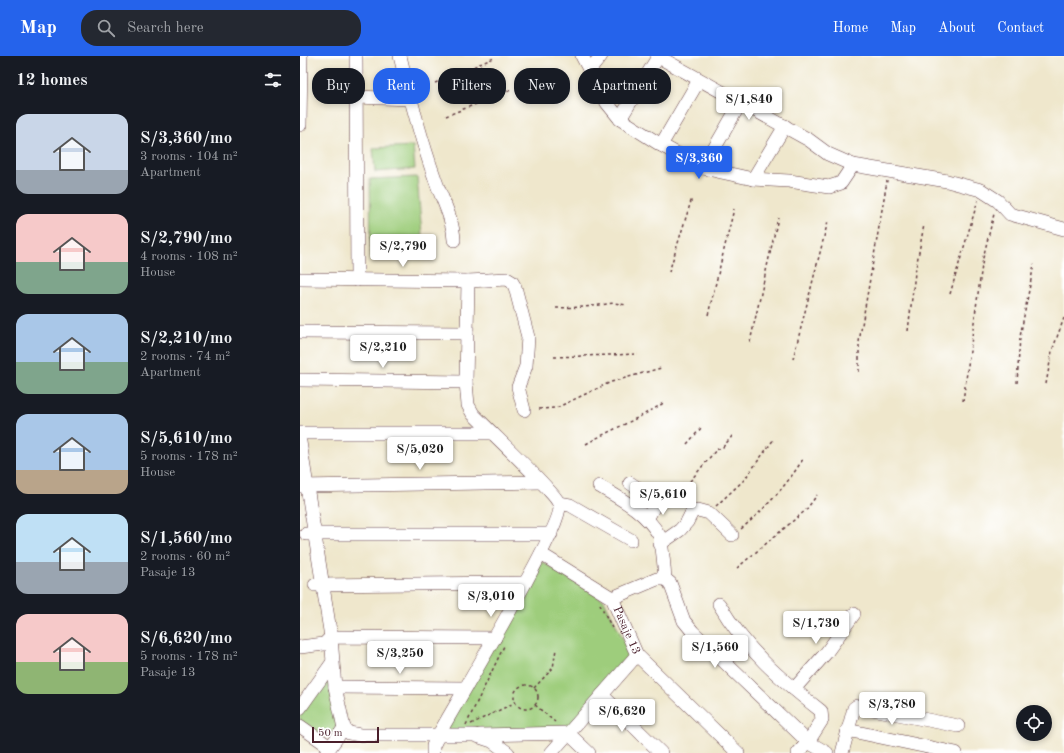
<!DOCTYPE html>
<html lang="en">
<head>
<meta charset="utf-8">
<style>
	body { margin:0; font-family:"Old Standard TT",serif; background:#242831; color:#f1f3f6; height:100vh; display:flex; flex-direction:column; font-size:15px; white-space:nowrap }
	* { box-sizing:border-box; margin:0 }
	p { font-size:13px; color:#9ea1a6 }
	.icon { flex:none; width:22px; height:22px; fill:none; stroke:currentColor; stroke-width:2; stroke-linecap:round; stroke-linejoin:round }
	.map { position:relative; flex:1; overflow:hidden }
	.drawer { display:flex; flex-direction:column; background:#171b24; width:300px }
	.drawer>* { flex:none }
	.top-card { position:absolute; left:12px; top:12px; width:380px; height:36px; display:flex; gap:8px }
	.buttons { position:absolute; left:716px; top:649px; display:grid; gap:8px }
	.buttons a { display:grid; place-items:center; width:36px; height:36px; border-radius:50%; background:#171b24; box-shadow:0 2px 6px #0003; font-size:20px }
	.scale { position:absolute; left:12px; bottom:10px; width:67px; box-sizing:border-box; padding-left:4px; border:2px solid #4a1f2b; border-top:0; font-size:11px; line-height:14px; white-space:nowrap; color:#4a1f2b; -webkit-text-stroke:3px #fff; paint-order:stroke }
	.price { position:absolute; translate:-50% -34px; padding:0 9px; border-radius:4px; background:#fff; color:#222; font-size:13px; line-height:26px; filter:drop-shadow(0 1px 2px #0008) }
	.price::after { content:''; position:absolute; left:50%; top:24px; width:12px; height:9px; margin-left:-6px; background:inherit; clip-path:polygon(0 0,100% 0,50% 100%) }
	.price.selected { background:#2563eb; color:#fff }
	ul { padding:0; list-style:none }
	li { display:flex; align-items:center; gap:12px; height:100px; padding:0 16px }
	li span { display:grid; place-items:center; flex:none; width:112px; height:80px; border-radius:12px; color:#555 }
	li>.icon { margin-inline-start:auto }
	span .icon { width:48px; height:48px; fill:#fffc; stroke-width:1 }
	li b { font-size:17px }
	h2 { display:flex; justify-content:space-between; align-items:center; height:48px; padding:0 16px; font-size:17px }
	.chip { padding:0 14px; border-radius:16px; background:#171b24; box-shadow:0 2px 6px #0003; font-size:14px; line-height:36px }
	.chip.selected { background:#2563eb; color:#fff }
	header { display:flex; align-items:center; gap:24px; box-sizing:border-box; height:56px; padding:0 20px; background:#2563eb; color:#fff }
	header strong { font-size:19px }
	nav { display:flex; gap:22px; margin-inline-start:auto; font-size:14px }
	.search { width:280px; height:36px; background:#242831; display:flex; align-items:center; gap:10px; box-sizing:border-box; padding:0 14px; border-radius:16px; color:#9ea1a6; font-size:15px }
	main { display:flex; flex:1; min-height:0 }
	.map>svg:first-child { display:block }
	.green { fill:#9ecd7c; stroke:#747654 }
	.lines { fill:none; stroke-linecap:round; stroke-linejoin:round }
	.minor-casing { stroke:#633d43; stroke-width:14 }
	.path { stroke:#633d43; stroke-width:1.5; stroke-dasharray:3 3; stroke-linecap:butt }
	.minor { stroke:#fff; stroke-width:13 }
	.labels { text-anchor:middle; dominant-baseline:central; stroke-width:4; stroke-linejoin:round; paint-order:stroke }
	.street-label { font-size:12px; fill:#4a1f2b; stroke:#fff }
</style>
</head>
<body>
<header>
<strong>Map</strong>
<div class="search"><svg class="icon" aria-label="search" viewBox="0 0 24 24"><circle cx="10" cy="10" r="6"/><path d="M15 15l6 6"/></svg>Search here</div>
<nav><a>Home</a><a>Map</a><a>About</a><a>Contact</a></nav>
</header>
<main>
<section class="drawer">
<h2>12 homes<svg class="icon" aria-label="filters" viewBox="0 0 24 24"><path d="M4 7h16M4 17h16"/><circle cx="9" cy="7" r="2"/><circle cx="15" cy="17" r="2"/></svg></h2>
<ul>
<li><span style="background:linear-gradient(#c9d6e8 70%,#9aa5b1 0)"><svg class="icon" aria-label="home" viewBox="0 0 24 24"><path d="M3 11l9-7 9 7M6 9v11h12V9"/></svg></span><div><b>S/3,360/mo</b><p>3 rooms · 104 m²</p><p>Apartment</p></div></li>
<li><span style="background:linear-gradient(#f6c9c9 60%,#7fa58c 0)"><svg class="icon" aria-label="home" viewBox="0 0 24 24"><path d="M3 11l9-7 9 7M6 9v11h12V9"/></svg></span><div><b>S/2,790/mo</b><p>4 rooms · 108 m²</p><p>House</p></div></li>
<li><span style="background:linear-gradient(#a9c7e8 60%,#7fa58c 0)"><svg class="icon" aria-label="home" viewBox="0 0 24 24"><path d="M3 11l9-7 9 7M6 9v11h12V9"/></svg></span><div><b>S/2,210/mo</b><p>2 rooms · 74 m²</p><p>Apartment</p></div></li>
<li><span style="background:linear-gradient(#a9c7e8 70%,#b9a48a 0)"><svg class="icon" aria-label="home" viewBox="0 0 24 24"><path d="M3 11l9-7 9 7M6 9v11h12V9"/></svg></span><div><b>S/5,610/mo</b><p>5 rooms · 178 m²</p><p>House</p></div></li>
<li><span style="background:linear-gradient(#bfe0f5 60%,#9aa5b1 0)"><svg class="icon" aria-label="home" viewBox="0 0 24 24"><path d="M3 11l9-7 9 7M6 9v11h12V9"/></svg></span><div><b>S/1,560/mo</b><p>2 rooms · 60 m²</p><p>Pasaje 13</p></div></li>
<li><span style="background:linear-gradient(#f6c9c9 60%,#8fb573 0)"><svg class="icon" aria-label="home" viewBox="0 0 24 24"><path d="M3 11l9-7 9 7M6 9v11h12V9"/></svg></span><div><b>S/6,620/mo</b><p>5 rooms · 178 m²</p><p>Pasaje 13</p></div></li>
</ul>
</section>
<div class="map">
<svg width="764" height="697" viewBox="0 0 764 697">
	<rect width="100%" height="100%" fill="#fff"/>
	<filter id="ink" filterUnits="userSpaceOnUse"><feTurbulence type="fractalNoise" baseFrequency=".025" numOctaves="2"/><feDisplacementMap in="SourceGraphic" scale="8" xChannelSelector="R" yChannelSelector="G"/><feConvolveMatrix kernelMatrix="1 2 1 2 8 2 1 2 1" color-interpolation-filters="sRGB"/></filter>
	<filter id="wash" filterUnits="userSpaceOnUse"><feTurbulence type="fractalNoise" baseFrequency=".012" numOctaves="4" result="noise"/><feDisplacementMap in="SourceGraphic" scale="16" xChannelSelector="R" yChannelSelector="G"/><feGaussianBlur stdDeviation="0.9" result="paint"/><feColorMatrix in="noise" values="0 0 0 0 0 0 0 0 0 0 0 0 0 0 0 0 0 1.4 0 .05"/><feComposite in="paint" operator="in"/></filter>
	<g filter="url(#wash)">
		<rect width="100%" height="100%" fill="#efe7cc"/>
		<g class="green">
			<polygon points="113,90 115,113 75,116 73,92"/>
			<polygon points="117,121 124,201 71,202 70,123"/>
			<polygon points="241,505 304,544 330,597 265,675 149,675 146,671"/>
			<polygon points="28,619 38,675 36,677 16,677 0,665 0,659"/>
		</g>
	</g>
	<g filter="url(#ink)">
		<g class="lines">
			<defs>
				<g id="minor">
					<polyline points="56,0 57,224"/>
					<path d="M100 0C110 42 121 83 135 123 142 144 153 162 154 184"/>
					<polyline points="282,0 307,47 320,63 361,89 403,112 453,123 489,125 529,131 541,127 553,109"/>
					<polyline points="357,0 509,84 528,98 553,109 647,125 681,134 698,145 710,158 764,173"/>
					<polyline points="289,15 301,0"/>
					<polyline points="56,41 110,43"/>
					<polyline points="320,63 358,1"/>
					<polyline points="0,69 1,0"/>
					<polyline points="361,89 399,24"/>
					<polyline points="403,112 441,46"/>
					<polyline points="453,123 485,70"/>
					<polyline points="0,223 168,225 207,223 212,226 215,231 228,281 226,310 218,331 224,354"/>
					<polyline points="0,276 167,277"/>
					<polyline points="0,324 166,326"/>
					<polyline points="0,377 192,377"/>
					<polyline points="0,386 31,581 35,631 44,672 49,677 60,679 174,679 192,685 208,697"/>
					<polyline points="330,427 357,445 347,463"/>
					<polyline points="0,430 241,426"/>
					<path d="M299 430C321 443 346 456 359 479 363 489 364 512 365 523"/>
					<polyline points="259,447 270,449 331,484"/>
					<polyline points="6,478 251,478"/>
					<polyline points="360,488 380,474 387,466 392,456 398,454 409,457 432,479"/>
					<path id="s1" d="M241 498 312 542 337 599 438 697"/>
					<polyline points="15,529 225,527"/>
					<polyline points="312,542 357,523 365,523 370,527 384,565 393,576 508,686 527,697"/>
					<path d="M419 548C446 594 479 622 521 655L522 664 508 686 498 697"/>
					<polyline points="0,591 24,588 31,581 195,582"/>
					<polyline points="35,631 165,632"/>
					<polyline points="494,633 526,597 554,558"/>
					<polyline points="302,639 361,697"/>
					<polyline points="0,652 32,607"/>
					<polyline points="0,670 30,691"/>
					<polyline points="547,674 656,697"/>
					<polyline points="180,679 268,677 289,697"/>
					<polyline points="26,697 44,672"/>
					<path d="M133 697V690L139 678C154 650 267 465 259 448 257 442 250 436 246 431 223 406 197 382 173 358L168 349 166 326 168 225"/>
					<polyline points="251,697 337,599"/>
					<polyline points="542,697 554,652 557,650 658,670"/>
				</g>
			</defs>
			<use href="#minor" class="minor-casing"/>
			<g class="path">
				<polyline points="135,27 194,2"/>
				<polyline points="218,35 246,17"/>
				<polyline points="146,60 211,34"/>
				<polyline points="369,216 392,142"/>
				<polyline points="650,238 678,144"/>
				<polyline points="256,252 285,251 314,247 327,249"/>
				<polyline points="408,259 434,153"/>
				<polyline points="608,275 615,217 624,169"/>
				<polyline points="450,286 478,162"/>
				<polyline points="254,301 338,298"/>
				<polyline points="493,303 528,165"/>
				<polyline points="559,316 559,286 587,125"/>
				<polyline points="717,327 720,281 734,208"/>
				<polyline points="746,328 752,295 764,262"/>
				<polyline points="663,345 683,202 694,158"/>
				<polyline points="239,353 256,352 311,326 361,312"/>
				<path d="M286 388C312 373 339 363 365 346"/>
				<polyline points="387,388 401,372"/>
				<polyline points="386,430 416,394 423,391 433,379"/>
				<polyline points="416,450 444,424 474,383"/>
				<path d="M441 473C465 453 487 429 503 403"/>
				<polyline points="437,512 506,454 517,439"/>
				<polyline points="300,548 312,572"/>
				<circle cx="226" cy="641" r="12"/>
				<polyline points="234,632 253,612 256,593"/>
				<polyline points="235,649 255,666"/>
				<polyline points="171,668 214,647"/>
				<polyline points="166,669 205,588"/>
			</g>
			<use href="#minor" class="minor"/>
		</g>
	</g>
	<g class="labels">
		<g class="street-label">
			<text stroke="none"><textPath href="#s1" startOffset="119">Pasaje 13</textPath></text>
		</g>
	</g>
</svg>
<div class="buttons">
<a><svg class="icon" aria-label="locate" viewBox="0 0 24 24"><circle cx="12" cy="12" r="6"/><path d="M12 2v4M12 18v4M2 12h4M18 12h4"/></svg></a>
</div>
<div class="scale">50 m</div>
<b class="price" style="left:449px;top:65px">S/1,840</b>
<b class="price selected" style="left:399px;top:124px">S/3,360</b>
<b class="price" style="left:103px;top:212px">S/2,790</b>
<b class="price" style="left:83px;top:313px">S/2,210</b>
<b class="price" style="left:120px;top:415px">S/5,020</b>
<b class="price" style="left:363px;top:460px">S/5,610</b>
<b class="price" style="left:191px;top:562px">S/3,010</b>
<b class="price" style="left:516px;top:589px">S/1,730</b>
<b class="price" style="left:415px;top:613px">S/1,560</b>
<b class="price" style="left:100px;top:619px">S/3,250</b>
<b class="price" style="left:592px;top:670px">S/3,780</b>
<b class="price" style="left:322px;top:677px">S/6,620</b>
<div class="top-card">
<a class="chip">Buy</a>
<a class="chip selected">Rent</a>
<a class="chip">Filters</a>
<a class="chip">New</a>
<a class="chip">Apartment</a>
</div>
</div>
</main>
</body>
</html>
